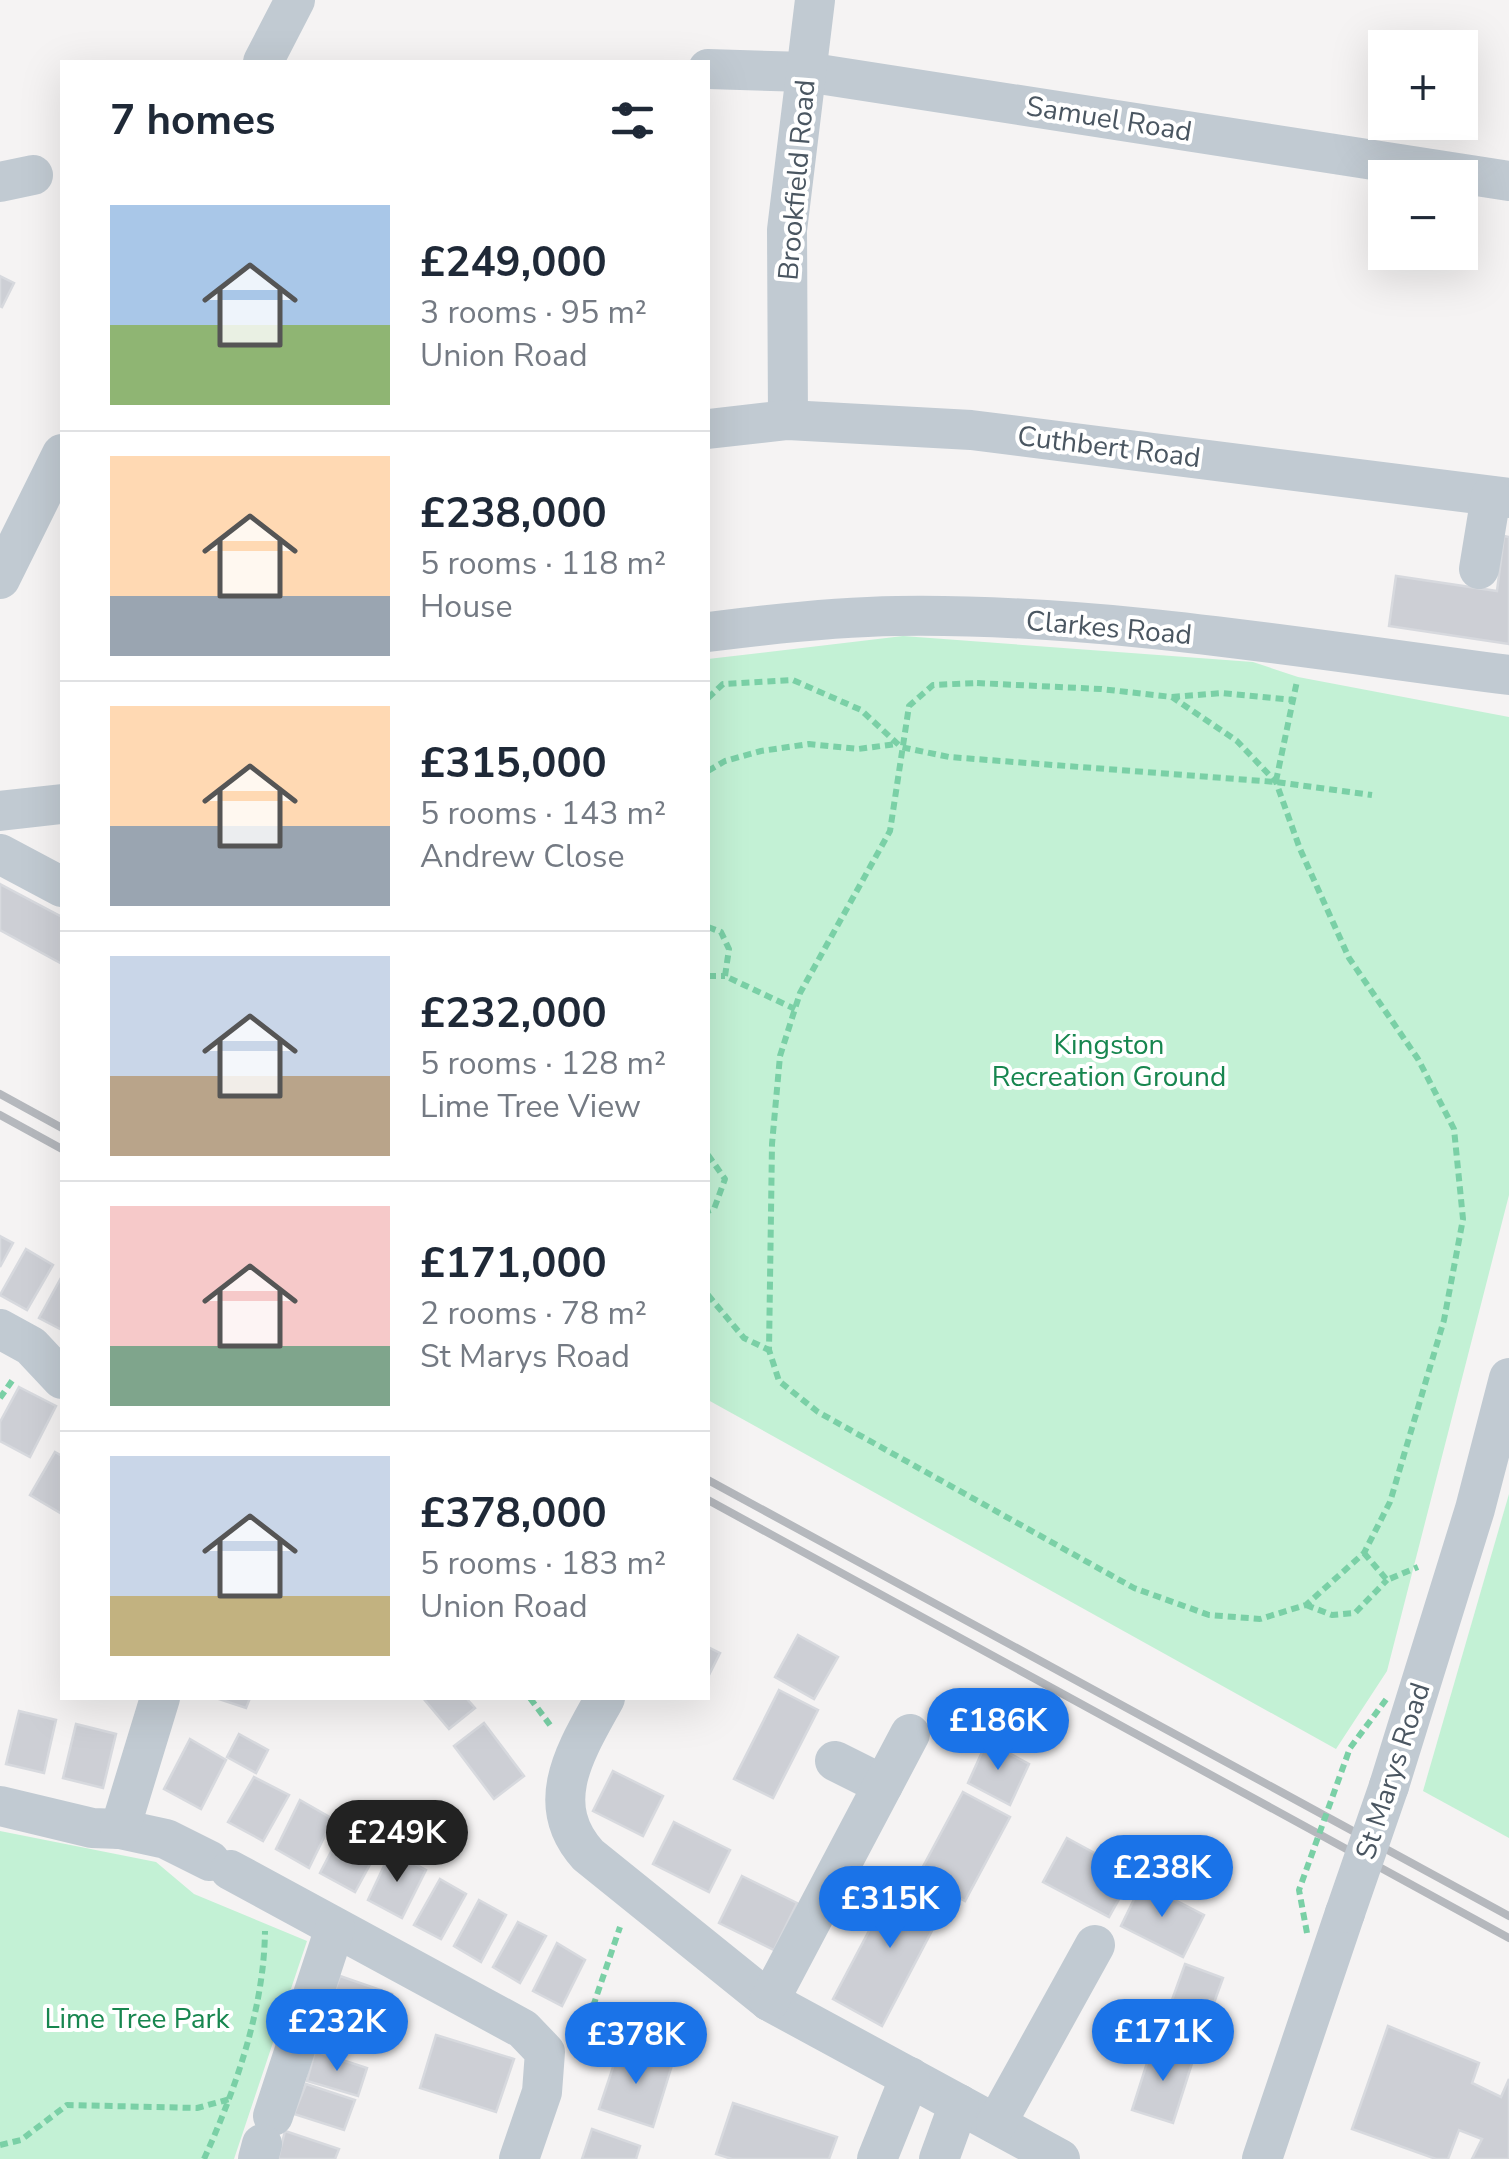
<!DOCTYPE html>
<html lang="en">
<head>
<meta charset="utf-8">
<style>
	body { margin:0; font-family:"Nunito Sans",sans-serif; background:#f2f2f3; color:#1f2937; height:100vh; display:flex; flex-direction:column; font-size:38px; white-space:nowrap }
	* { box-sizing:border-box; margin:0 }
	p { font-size:32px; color:#747a83 }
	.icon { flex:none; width:55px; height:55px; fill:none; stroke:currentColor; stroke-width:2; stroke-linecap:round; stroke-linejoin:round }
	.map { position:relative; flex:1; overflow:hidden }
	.panel { position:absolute; left:60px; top:60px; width:650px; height:1640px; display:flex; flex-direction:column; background:#fff; border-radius:0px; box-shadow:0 10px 40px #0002 }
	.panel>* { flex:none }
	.controls { position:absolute; left:1368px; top:30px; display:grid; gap:20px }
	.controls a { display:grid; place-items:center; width:110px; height:110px; border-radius:0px; background:#fff; box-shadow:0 10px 40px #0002; font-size:50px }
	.price { position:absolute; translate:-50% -85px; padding:0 22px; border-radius:35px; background:#1a73e8; color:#fff; font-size:32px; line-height:65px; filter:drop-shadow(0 2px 5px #0008) }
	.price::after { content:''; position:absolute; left:50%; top:60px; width:30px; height:22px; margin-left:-15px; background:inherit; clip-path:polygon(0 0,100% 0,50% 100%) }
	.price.selected { background:#222; color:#fff }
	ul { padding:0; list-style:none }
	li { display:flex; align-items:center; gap:30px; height:250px; padding:0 50px }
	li+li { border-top:2px solid #e0e1e3 }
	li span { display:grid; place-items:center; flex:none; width:280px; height:200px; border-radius:0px; color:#555 }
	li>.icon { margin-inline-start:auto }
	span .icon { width:120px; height:120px; fill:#fffc; stroke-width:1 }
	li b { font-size:42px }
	h2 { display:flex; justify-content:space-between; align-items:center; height:120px; padding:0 50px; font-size:42px }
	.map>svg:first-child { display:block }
	.green { fill:#c3f1d5 }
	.building { fill:#cdcfd5; stroke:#d7d9de; stroke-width:2.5 }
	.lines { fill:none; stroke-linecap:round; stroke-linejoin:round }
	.path { stroke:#7ad0a6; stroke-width:6; stroke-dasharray:8 5; stroke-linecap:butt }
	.minor { stroke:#c1cad2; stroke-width:40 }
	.rail { stroke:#b5b8bd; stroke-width:8 }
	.path-bridge { stroke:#7ad0a6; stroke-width:6; stroke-dasharray:8 5; stroke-linecap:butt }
	.minor-bridge { stroke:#c1cad2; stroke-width:40 }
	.labels { text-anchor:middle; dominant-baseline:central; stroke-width:8; stroke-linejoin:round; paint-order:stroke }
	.street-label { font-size:28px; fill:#4a5661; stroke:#fff }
	.park-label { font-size:28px; fill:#17864f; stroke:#fff }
</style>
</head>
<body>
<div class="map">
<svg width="1509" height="2159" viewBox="0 0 1509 2159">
	<rect width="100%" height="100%" fill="#f5f3f3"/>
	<g class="green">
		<polygon points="903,636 1253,662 1298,677 1509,717 1509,1195 1387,1671 1336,1749 708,1400 708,659"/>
		<polygon points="1509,1494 1509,1838 1423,1791"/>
		<polygon points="0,1831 156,1862 194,1894 307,1941 234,2159 0,2159"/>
	</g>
	<g class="building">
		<polygon points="0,276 14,283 2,307 0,306"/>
		<polygon points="1504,536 1509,537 1509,644 1389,626 1396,576 1497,591"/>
		<polygon points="0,884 62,917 62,964 0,930"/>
		<polygon points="0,1236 13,1243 0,1267"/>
		<polygon points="26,1249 53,1265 27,1310 0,1295"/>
		<polygon points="62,1276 62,1330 39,1318"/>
		<polygon points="19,1387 56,1406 30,1457 0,1441 0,1422"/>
		<polygon points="55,1452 62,1456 62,1514 30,1495"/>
		<polygon points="798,1635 838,1657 814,1699 775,1677"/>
		<polygon points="708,1647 720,1653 708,1677"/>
		<polygon points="779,1690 818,1710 773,1798 734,1779"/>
		<polygon points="216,1698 250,1698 246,1708"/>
		<polygon points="423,1698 466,1698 475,1708 449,1729"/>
		<polygon points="19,1711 56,1720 44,1773 6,1764"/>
		<polygon points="484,1723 524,1776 494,1799 454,1746"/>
		<polygon points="76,1724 116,1734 103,1788 63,1778"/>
		<polygon points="239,1734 268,1750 256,1773 227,1757"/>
		<polygon points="190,1739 226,1760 201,1809 164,1789"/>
		<polygon points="987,1741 1029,1764 1010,1805 968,1783"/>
		<polygon points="613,1771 663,1796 643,1836 593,1811"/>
		<polygon points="254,1777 289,1795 263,1841 228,1822"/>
		<polygon points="963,1792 1010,1817 965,1901 918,1876"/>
		<polygon points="300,1800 333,1819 309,1868 276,1849"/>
		<polygon points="674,1822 730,1850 709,1892 653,1864"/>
		<polygon points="344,1827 380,1846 355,1892 320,1873"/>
		<polygon points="1067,1838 1133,1874 1109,1917 1043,1882"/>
		<polygon points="391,1851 426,1870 402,1918 368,1900"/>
		<polygon points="742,1876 797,1903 774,1950 719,1923"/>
		<polygon points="898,1876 947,1902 882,2026 833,1999"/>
		<polygon points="440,1879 466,1894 441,1939 414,1925"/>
		<polygon points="1142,1883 1204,1915 1183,1957 1121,1926"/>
		<polygon points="479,1900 506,1915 481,1962 454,1946"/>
		<polygon points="518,1922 546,1936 520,1983 493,1967"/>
		<polygon points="557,1943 585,1960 562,2006 533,1991"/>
		<polygon points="1185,1964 1223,1978 1198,2047 1160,2033"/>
		<polygon points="340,1976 392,1994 380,2033 326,2016"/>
		<polygon points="1388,2026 1479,2063 1472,2083 1501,2097 1509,2079 1509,2159 1472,2159 1482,2139 1459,2130 1448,2159 1436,2159 1352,2129"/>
		<polygon points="436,2035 514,2059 496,2112 420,2088"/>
		<polygon points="1153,2044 1194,2057 1173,2123 1132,2110"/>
		<polygon points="620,2046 672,2065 653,2127 599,2109"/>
		<polygon points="315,2051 367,2068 358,2096 307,2081"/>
		<polygon points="306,2084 355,2100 344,2130 294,2114"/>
		<polygon points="733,2103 837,2137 829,2159 732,2159 716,2154"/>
		<polygon points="592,2129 640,2146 636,2159 582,2159"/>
		<polygon points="285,2131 339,2149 335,2159 278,2159"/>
	</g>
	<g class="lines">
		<g class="path">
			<polygon points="977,683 1101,689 1172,697 1237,741 1276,782 1300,849 1349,958 1418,1059 1454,1129 1463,1219 1444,1320 1390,1502 1364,1553 1306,1605 1260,1619 1209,1615 1134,1588 818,1412 779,1381 769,1350 772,1144 780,1056 800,993 890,831 909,706 933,685"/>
			<polyline points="1172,697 1222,693 1294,700"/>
			<polyline points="708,698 723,684 793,680 861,710 901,747 949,757 1276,782 1372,795"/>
			<polyline points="708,771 725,761 761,751 809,744 858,749 896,744"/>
			<polyline points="1276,781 1297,681"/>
			<polyline points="708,927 721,932 729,949 725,976 795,1009"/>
			<polyline points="708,976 725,976"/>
			<polyline points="708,1155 725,1179 714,1209 708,1211"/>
			<polyline points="708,1295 744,1338 769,1350"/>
			<polyline points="0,1398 14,1378"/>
			<polyline points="1364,1553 1387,1580 1418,1567"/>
			<polyline points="1306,1605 1332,1615 1355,1613 1387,1580"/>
			<polyline points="530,1698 550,1725"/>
			<polyline points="577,2041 583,2036 620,1927"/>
			<polyline points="0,2145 21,2140 67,2105 197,2108 230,2099"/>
			<path d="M204 2159C236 2088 264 2009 265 1931"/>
		</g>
		<g class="minor">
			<polyline points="263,62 295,0"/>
			<polyline points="708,69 806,72 1509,181"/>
			<polyline points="0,182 33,175"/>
			<polyline points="788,420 787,230 815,0"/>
			<polyline points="708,429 788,420 971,430 1509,498"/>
			<polyline points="1479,569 1491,496"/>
			<polyline points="0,579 62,454"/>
			<path d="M708 632C770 624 834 617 897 616 1102 613 1307 649 1509 675"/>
			<polyline points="0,811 62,804"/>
			<polyline points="0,854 62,887"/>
			<polyline points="0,1329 31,1346 62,1379"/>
			<path d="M605 1698C577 1749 541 1803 588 1855L769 2001 1060 2159"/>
			<polyline points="835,1761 883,1785"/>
			<polyline points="1389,1786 1475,1509 1509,1378"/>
			<polyline points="0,1806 92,1828 120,1829 166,1839 210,1861"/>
			<polyline points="120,1829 160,1698"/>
			<polyline points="230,1870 523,2029 545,2052 542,2092 519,2159"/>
			<polyline points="769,2001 910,1734"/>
			<polyline points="273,2116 335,1928"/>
			<polyline points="996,2124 1095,1945"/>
			<polyline points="258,2159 262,2144"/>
			<polyline points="877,2159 910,2077"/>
			<polyline points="939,2159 959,2104"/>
			<polyline points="1262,2159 1345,1913"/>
		</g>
		<g class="rail">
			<polyline points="0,1094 62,1128"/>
			<polyline points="0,1115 62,1149"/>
			<polyline points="708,1480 1509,1916"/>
			<polyline points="708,1500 1509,1938"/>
		</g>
		<polyline class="path-bridge" points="1307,1933 1299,1890 1350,1748 1388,1697"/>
		<polyline class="minor-bridge" points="1345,1913 1389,1786"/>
	</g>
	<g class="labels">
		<g class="street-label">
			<text transform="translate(1109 119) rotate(9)">Samuel Road</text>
			<text transform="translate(797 180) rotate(-85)">Brookfield Road</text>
			<text transform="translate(1109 447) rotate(7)">Cuthbert Road</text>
			<text transform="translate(1109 628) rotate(5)">Clarkes Road</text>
			<text transform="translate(1393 1771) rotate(-72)">St Marys Road</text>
		</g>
		<g class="park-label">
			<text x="1109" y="1045">Kingston<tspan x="1109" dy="32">Recreation Ground</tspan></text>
			<text x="137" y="2019">Lime Tree Park</text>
		</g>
	</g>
</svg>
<div class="controls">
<a>+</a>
<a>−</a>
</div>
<b class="price" style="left:998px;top:1773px">£186K</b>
<b class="price selected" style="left:397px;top:1885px">£249K</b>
<b class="price" style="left:1162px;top:1920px">£238K</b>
<b class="price" style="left:890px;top:1951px">£315K</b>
<b class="price" style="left:337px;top:2074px">£232K</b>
<b class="price" style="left:1163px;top:2084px">£171K</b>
<b class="price" style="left:636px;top:2087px">£378K</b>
<section class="panel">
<h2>7 homes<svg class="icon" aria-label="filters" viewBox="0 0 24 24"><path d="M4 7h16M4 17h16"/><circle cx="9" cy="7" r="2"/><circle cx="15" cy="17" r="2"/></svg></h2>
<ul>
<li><span style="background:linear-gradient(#a9c7e8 60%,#8fb573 0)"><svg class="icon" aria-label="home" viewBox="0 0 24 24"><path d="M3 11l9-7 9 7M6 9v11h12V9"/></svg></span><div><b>£249,000</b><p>3 rooms · 95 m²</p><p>Union Road</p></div></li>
<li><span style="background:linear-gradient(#ffd9b3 70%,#9aa5b1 0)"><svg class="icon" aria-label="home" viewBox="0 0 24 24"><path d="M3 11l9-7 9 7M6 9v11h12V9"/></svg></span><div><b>£238,000</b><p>5 rooms · 118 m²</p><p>House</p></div></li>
<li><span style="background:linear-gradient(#ffd9b3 60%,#9aa5b1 0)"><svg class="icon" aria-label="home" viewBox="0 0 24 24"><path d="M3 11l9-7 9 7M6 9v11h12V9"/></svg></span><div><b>£315,000</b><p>5 rooms · 143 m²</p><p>Andrew Close</p></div></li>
<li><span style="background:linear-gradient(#c9d6e8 60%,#b9a48a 0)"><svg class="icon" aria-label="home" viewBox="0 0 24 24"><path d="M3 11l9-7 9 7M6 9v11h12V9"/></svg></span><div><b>£232,000</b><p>5 rooms · 128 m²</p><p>Lime Tree View</p></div></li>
<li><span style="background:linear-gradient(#f6c9c9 70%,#7fa58c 0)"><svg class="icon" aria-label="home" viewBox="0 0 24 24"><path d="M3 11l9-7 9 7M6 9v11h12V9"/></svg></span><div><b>£171,000</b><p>2 rooms · 78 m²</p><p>St Marys Road</p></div></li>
<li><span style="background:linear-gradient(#c9d6e8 70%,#c2b280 0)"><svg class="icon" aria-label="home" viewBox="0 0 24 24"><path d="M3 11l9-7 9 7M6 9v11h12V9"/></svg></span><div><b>£378,000</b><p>5 rooms · 183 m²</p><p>Union Road</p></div></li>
</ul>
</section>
</div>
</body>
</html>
